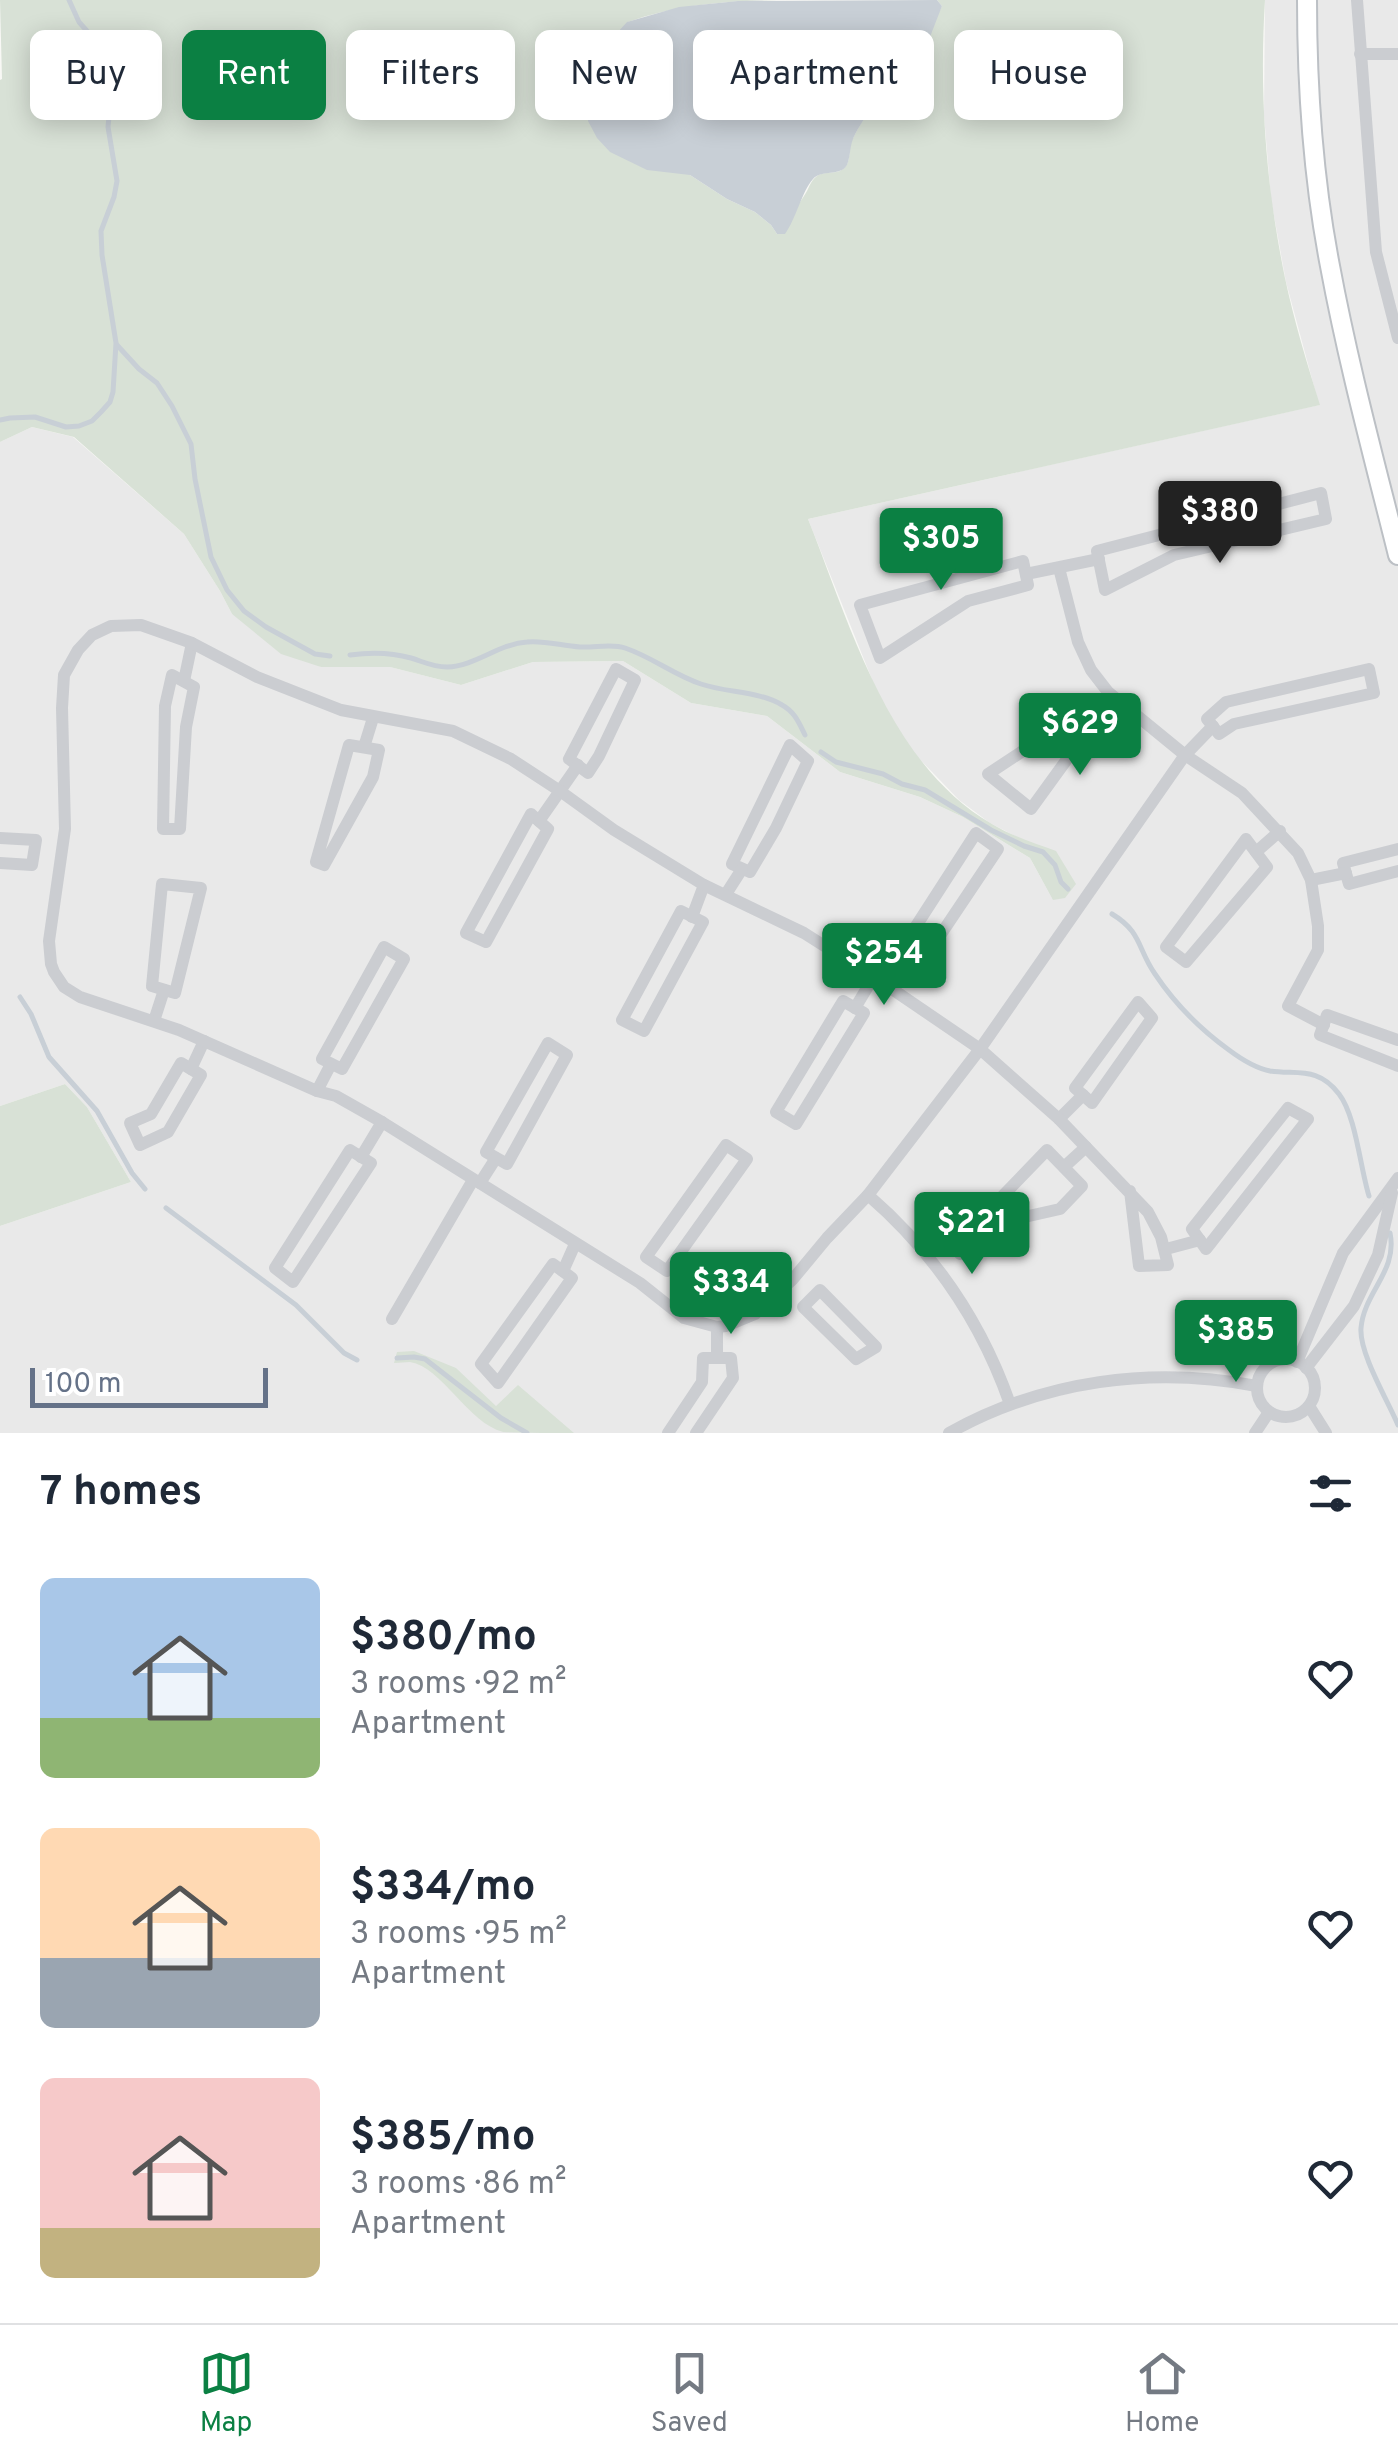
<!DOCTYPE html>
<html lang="en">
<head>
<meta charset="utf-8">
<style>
	body { margin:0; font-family:Overpass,sans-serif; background:#f6f6f7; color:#1f2937; height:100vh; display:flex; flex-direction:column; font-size:38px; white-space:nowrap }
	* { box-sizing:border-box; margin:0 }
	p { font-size:32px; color:#747a83 }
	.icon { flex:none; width:55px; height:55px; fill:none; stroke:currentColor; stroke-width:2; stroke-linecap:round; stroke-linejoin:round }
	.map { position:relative; height:1433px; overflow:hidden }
	.sheet { display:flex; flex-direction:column; background:#fff; flex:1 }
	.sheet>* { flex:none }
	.guide { position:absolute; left:30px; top:30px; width:1340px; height:90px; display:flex; gap:20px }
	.scale { position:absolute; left:30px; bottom:25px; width:238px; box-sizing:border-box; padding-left:10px; border:5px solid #657288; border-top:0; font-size:28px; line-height:35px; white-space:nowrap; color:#657288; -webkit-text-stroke:8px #fff; paint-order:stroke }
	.price { position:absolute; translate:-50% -85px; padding:0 22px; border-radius:10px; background:#0b8043; color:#fff; font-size:32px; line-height:65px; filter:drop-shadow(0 2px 5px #0008) }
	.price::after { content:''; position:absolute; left:50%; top:60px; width:30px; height:22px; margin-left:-15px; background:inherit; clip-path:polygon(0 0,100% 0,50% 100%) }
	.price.current { background:#222; color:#fff }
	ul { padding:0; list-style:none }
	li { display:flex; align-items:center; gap:30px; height:250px; padding:0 40px }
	li span { display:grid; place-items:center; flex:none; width:280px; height:200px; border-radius:15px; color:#555 }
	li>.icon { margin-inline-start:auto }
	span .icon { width:120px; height:120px; fill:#fffc; stroke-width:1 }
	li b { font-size:42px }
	h2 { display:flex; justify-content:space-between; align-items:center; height:120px; padding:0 40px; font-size:42px }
	.tag { padding:0 35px; border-radius:15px; background:#fff; box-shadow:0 5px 25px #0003; font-size:35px; line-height:90px }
	.tag.current { background:#0b8043; color:#fff }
	.tabs { display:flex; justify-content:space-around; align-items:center; height:140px; border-top:2px solid #e0e1e3; background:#fff; font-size:28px; color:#747a83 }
	.tabs a { display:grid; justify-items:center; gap:5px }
	.tabs .current { color:#0b8043 }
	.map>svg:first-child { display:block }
	.built { fill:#e9e9e9 }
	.green { fill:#d8e1d6 }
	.water { fill:#c8cfd6 }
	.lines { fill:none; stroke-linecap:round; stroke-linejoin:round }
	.stream { stroke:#c8cfd6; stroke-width:5 }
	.secondary-casing { stroke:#bcc0c5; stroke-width:22 }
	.minor { stroke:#cbcdd1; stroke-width:12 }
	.secondary { stroke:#fff; stroke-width:18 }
</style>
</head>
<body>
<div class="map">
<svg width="1398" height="1433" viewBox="0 0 1398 1433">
	<rect width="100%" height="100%" fill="#f8f8f5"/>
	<polygon class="built" points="1265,0 1398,0 1398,1433 0,1433 0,1226 131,1182 87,1107 65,1084 0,1106 0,442 32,427 73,437 184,534 220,591 232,614 321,667 390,667 461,685 533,662 623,661 691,703 767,716 840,772 920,797 963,817 1030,858 1053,900 1021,839 990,823 959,800 909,748 879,697 808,519 1319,405 1286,282 1271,199 1264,115"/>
	<g class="green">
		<path d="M0 0H777C725 1 676 5 628 22L690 175 727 199 755 212 771 225 777 234C786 221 796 209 804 196 809 189 810 181 817 176 826 170 839 176 846 166 850 160 849 150 851 143 856 130 863 121 870 109 884 82 865 64 911 67L942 6 937 0H1265C1259 94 1266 186 1285 278 1294 321 1307 363 1320 405L808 519C850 624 888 764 992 824 1012 836 1034 843 1056 851L1076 884 1065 898 1053 900 1030 858 963 817 920 797 840 772 767 716 691 703 623 661 533 662 461 685 390 667H321L281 654 232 614 220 591 184 534 74 437 32 427 0 442V80L2 79Z"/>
		<polygon points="65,1084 87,1107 131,1182 0,1226 0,1106"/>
		<path d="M414 1351 456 1368 496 1406 518 1385 574 1433C554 1433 522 1433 503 1432 468 1423 442 1367 410 1362 405 1362 400 1363 394 1363L397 1352Z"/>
	</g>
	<path class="water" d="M937 0 942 6 921 60 911 67C865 64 884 81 870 108 865 120 856 129 852 142 850 148 850 158 847 165 840 177 822 169 813 179 802 191 796 219 785 234H777L771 225 755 212 727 199 690 175 647 170 610 152 597 138 588 121V101L602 58 617 33 627 22 679 7 738 1Z"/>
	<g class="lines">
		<g class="stream">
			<polyline points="117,345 139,369 157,383 172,406 191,444 195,479 211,557 227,590 244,611 266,627 315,654 330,656"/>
			<polyline points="0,420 10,418 35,417 66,427 79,426 92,421 101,412 110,402 113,392 116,343 102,255 101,231 114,197 117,181 108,127 114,65 110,57 79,22 69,0"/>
			<path d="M350 655C371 652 390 652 411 658 424 662 433 667 447 667 476 666 498 644 527 642 544 640 562 646 580 647 595 648 611 643 625 648 652 657 674 675 701 684 727 693 759 691 782 705 795 712 799 723 805 735"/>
			<polyline points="821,752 836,762 883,774 902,784 925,790 991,830 1024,846 1043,852 1055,865 1061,882 1068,889"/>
			<path d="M1112 914C1142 932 1137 948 1155 974 1175 1004 1200 1029 1229 1050 1241 1059 1255 1068 1270 1071 1297 1075 1318 1066 1339 1094 1356 1116 1360 1167 1369 1196"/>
			<polyline points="20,997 31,1014 49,1057 97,1111 132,1173 145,1189"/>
			<polyline points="166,1208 296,1305 344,1353 357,1360"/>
			<path d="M1390 1233C1398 1271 1364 1292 1361 1328 1359 1353 1388 1401 1398 1425"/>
			<polyline points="397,1358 414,1357 425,1359 501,1418 527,1433"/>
		</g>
		<defs>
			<path id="secondary" d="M1307 0C1307 89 1313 178 1330 266 1348 363 1374 459 1398 555"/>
		</defs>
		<use href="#secondary" class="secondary-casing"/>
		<g class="minor">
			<polyline points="1357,0 1376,252 1398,338"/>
			<polyline points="1360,54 1398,54"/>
			<polygon points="1321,493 1326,519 1174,555 1105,590 1097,551"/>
			<polygon points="1023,561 1028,585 968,601 880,658 860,605"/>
			<polyline points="1059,568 1078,642 1091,670 1108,692 1185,755 1242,793 1298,853 1311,880 1318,926 1318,950 1288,1006 1324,1025"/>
			<polyline points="1026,574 1099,559"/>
			<polygon points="616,669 635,680 599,756 588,773 569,759"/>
			<polygon points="1369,669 1374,693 1234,724 1219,734 1207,719 1226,702"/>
			<polygon points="172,675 194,687 186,727 180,829 163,829 165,706"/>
			<polyline points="184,681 192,643"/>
			<polygon points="1080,702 1094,722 1031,809 988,774 1047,735"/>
			<polygon points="349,745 379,750 373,777 324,865 316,862"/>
			<polygon points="790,745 808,761 776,828 750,872 732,864"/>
			<polyline points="364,747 373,718"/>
			<polygon points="531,814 548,829 486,942 466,933"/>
			<polyline points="539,821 578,765"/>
			<polygon points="976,833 998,849 919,967 898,954"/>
			<polyline points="0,838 36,840 32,865 0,863"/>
			<polygon points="1246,839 1267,867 1186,962 1166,947"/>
			<polyline points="1398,849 1343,863 1349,884 1398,871"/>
			<polyline points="1256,852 1280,831"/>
			<polyline points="1311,880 1346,873"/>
			<polygon points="162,884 201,888 175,993 152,986"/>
			<polyline points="726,894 742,869"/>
			<polygon points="681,911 703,922 644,1031 622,1020"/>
			<polyline points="692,917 704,885"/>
			<polygon points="384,947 404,959 342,1069 322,1059"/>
			<polyline points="892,989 909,961"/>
			<polygon points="843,1001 864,1013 796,1124 776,1112"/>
			<polygon points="1138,1002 1152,1018 1092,1103 1075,1088"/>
			<polyline points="855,1008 873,978"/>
			<polyline points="154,1021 164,990"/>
			<polyline points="1398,1040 1327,1015 1320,1035 1398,1066"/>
			<polygon points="548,1043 567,1055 507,1164 486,1152"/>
			<polygon points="181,1063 201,1075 168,1132 140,1145 130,1123 151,1114"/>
			<polyline points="191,1069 204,1041"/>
			<polyline points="317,1091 331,1064"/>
			<polygon points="1288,1108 1308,1119 1206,1249 1192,1229"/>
			<polyline points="1059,1119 1083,1095"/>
			<polygon points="726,1145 747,1159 667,1271 646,1257"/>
			<polygon points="350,1150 371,1163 293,1282 275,1268"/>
			<polygon points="1047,1150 1082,1186 1060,1209 1007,1221 994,1205"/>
			<polyline points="361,1157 382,1122"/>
			<polyline points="1064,1167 1086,1147"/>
			<polyline points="480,1183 496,1158"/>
			<polyline points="1130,1191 1139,1266 1168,1265 1161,1237 1148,1212 1059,1119 980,1049 892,989 804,933 704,885 614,830 560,791 511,759 453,731 341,710 257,677 192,643 141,625 111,626 92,635 78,650 64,675 62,708 65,829 49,941 51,964 54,972 64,987 80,997 179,1030 317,1091 336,1096 382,1122 640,1283 684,1318 717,1327 726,1326 755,1314 793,1279 827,1238 868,1195 980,1049 1185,755 1213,726"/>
			<path d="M868 1195C935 1253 981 1321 1010 1404"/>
			<polyline points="994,1205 954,1246 960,1254 1007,1221"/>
			<polyline points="1166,1249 1200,1240"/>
			<polygon points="553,1264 572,1278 498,1383 481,1364"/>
			<polyline points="563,1271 575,1244"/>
			<polygon points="820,1290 876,1347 856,1359 803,1307"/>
			<polyline points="392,1319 473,1180"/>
			<polyline points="717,1327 717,1358"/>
			<circle cx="1286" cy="1388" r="29"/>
			<polyline points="1297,1362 1343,1253 1398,1178"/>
			<polyline points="1306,1368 1354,1306 1378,1255 1392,1193"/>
			<polyline points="1309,1406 1326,1433"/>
			<polyline points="668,1433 702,1382 703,1358 731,1358 733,1378 696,1433"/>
			<path d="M949 1433C1044 1380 1152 1366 1257 1386"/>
			<polyline points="1255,1433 1269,1412"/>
		</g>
		<use href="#secondary" class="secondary"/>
	</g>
</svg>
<div class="scale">100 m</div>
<b class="price current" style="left:1220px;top:566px">$380</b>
<b class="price" style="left:941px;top:593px">$305</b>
<b class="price" style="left:1080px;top:778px">$629</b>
<b class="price" style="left:884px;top:1008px">$254</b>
<b class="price" style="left:972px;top:1277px">$221</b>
<b class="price" style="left:731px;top:1337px">$334</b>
<b class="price" style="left:1236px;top:1385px">$385</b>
<div class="guide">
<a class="tag">Buy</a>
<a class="tag current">Rent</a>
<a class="tag">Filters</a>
<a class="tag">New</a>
<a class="tag">Apartment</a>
<a class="tag">House</a>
</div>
</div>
<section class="sheet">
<h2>7 homes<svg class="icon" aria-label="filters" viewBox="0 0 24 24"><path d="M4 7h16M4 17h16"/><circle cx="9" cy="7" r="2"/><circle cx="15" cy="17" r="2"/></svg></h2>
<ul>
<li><span style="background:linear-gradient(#a9c7e8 70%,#8fb573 0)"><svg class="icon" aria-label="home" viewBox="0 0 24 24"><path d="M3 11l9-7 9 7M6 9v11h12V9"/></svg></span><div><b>$380/mo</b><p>3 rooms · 92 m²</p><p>Apartment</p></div><svg class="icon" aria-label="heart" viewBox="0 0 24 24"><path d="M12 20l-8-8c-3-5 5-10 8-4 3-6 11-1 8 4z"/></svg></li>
<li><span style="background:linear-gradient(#ffd9b3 65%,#9aa5b1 0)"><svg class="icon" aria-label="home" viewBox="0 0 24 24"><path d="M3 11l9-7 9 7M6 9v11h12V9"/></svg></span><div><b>$334/mo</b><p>3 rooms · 95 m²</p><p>Apartment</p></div><svg class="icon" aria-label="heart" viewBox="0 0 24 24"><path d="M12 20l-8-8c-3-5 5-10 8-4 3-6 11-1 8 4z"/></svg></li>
<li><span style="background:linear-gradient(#f6c9c9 75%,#c2b280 0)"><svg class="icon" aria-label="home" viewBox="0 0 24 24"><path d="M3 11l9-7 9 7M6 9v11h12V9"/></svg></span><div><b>$385/mo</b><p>3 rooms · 86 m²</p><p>Apartment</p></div><svg class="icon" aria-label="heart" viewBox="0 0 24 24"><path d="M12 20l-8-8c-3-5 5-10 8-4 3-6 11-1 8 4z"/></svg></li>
</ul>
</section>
<nav class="tabs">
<a class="current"><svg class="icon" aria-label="map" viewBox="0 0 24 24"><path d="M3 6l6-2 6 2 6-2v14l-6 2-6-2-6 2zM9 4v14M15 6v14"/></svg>Map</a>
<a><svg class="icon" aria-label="saved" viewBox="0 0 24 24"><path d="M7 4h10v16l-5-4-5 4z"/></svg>Saved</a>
<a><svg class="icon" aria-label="home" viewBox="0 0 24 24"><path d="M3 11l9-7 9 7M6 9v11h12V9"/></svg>Home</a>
</nav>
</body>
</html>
